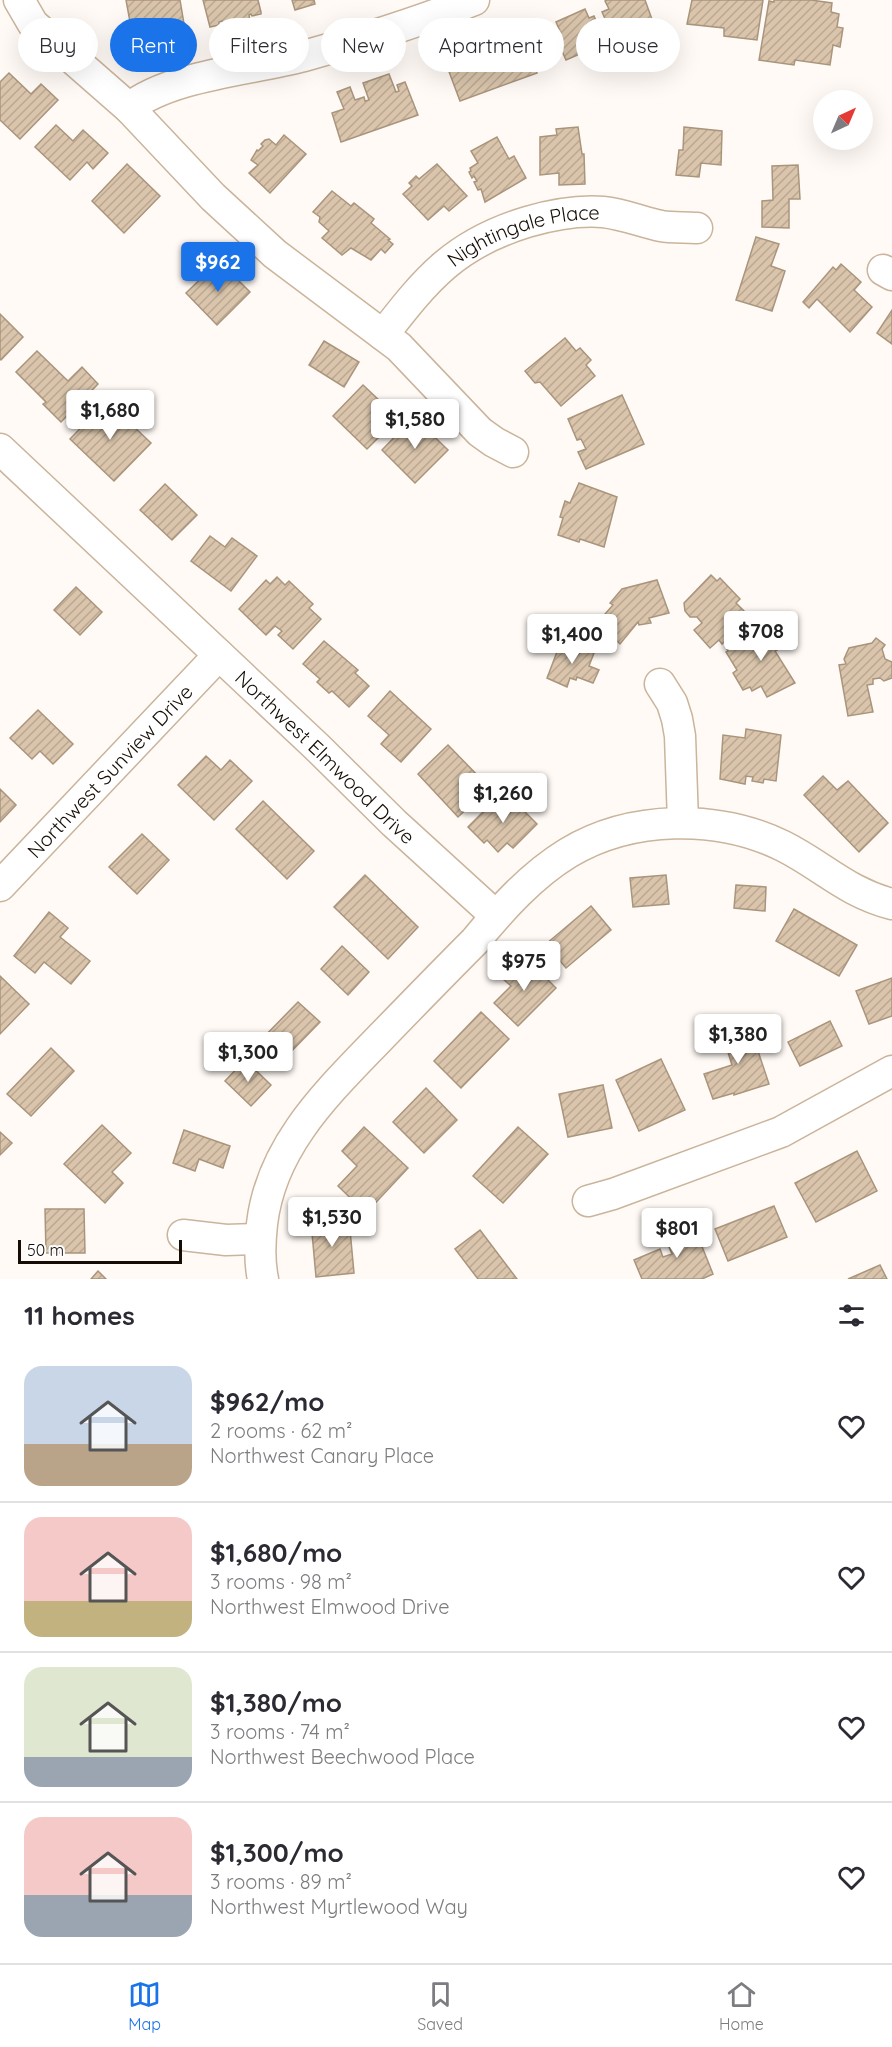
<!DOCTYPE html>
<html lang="en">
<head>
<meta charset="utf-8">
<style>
	body { margin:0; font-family:Quicksand,sans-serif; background:#f2f2f3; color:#2b2b33; height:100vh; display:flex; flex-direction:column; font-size:22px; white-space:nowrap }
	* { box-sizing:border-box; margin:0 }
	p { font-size:20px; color:#7c7c81 }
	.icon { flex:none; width:33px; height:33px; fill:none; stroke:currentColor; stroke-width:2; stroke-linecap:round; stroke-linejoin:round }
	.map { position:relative; height:1279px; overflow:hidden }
	.details { display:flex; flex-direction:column; background:#fff; flex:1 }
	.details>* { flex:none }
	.top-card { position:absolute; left:18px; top:18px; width:856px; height:54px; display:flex; gap:12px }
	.needle { width:39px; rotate:44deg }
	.controls { position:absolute; left:813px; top:90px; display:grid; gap:12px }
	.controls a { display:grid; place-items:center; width:60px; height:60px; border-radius:50%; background:#fff; box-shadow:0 6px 24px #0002; font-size:30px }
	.scale { position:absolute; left:18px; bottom:15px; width:164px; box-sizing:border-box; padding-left:6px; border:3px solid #140c05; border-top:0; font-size:16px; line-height:21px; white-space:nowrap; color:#140c05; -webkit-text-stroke:4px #fff; paint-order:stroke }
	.price { position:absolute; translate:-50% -51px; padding:0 14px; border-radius:6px; background:#fff; color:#222; font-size:20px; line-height:39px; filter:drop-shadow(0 2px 3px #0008) }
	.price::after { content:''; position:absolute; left:50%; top:36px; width:18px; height:14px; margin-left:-9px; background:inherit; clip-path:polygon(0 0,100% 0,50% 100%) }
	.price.current { background:#1a73e8; color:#fff }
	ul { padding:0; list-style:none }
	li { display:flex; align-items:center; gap:18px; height:150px; padding:0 24px }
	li+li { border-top:2px solid #e1e1e2 }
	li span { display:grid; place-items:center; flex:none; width:168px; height:120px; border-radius:18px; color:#555 }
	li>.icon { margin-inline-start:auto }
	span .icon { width:72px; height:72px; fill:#fffc; stroke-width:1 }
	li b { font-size:26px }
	h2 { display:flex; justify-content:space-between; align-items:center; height:72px; padding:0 24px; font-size:26px }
	.chip { padding:0 21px; border-radius:27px; background:#fff; box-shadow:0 6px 24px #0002; font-size:21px; line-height:54px }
	.chip.current { background:#1a73e8; color:#fff }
	.dock { display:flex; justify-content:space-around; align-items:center; height:84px; border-top:2px solid #e1e1e2; background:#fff; font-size:16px; color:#7c7c81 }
	.dock a { display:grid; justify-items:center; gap:3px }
	.dock .current { color:#1a73e8 }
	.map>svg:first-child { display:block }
	.building { fill:url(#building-hatch); stroke:#a9947c; stroke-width:1.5 }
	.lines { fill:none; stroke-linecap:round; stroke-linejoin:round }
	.minor-casing { stroke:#cab49c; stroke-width:33 }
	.minor { stroke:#fff; stroke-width:30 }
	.labels { text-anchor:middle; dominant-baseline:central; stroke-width:5; stroke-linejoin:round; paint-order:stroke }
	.street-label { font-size:20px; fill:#140c05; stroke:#fff }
</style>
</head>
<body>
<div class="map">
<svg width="892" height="1279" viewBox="0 0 892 1279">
	<defs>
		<pattern id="building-hatch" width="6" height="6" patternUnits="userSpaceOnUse" patternTransform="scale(1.5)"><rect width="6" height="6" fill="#dac5ac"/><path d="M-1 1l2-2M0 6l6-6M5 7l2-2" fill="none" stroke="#baa892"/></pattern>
	</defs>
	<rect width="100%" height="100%" fill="#fffaf5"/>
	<g class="building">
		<polygon points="126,0 180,0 185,30 176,32 175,30 172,30 173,44 147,49 146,34 142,35 142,37 133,38"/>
		<polygon points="203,0 258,0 261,12 261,14 252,16 251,14 249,15 251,29 225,35 222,21 219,22 219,25 210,27"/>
		<polygon points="292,0 314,0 315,4 295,10"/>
		<polygon points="607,0 645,0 653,22 614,39 602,12 609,9 605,1"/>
		<polygon points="692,0 763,0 757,40 724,36 724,28 687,24"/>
		<polygon points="774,0 811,0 832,3 831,12 839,14 837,27 843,28 840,47 833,45 830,65 795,60 794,65 759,60 769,1 774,2"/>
		<polygon points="585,9 589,18 594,16 605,43 566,60 554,33 560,31 556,22"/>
		<polygon points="507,33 514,51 518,49 516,44 524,41 537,73 460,101 448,69 456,66 458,71 463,69 455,52 473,46 483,63 489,60 481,43"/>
		<polygon points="9,73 31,94 41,84 58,100 20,139 0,120 0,82"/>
		<polygon points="389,74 396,92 399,91 397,85 405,82 418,115 341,142 332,113 344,109 337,92 350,87 355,100 364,97 365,101 369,100 363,83"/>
		<polygon points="56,125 73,141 83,130 108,153 93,169 87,162 70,180 35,147"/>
		<polygon points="578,127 582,154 584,154 585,184 559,185 559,173 540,175 540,137 557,135 556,129"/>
		<polygon points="684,127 722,131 721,165 701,163 699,177 676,175 679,150 683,150"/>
		<polygon points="284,135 306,154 270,193 249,173 258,165 251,160 257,150 258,151 263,146 261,144 265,140 269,139 276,145"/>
		<polygon points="497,137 509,159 514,156 526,178 485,202 481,189 478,190 474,182 477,181 474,176 472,178 469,172 471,171 470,168 478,163 471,151"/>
		<polygon points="127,164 160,196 124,233 92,201"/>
		<polygon points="437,164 467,196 449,211 444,206 428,220 403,194 412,186 409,183 416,176 419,179"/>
		<polygon points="798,165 800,199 789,199 789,228 762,227 762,201 773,200 772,166"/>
		<polygon points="332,191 351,206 354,203 374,219 371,223 390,239 388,240 393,244 385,253 381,249 371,260 351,248 342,255 322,238 329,231 319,222 320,217 313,212"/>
		<polygon points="756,237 779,244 771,266 785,271 772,311 736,300"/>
		<polygon points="219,261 250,292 217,325 186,293"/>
		<polygon points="841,264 861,282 854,290 872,307 850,332 817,299 809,308 803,302 833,267 836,270"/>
		<polygon points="892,310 892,344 877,333"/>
		<polygon points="0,314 23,337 1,360 0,359"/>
		<polygon points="565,338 576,351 580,348 591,360 586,365 595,376 561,406 540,382 535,383 525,371"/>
		<polygon points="324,341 359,362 344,387 309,365"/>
		<polygon points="37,351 68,381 82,367 98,384 61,422 43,404 46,402 16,372"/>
		<polygon points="363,385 398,418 367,449 333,416"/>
		<polygon points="622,395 644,444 586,469 578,452 586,449 581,439 577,440 568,419"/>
		<polygon points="107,401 151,443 114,481 70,439"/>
		<polygon points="414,417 448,450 415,483 382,450"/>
		<polygon points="579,483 617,497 604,547 580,539 579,542 558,535 563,518 560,517 565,501 570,503"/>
		<polygon points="165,484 197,515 172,540 140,510"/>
		<polygon points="210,536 225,547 232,538 257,556 231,591 191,561"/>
		<polygon points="711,575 717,581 720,578 740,599 736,603 746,613 727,632 731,635 722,644 719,640 710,648 694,630 702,623 697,617 690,617 685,611 684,603"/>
		<polygon points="277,577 285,585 289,581 313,604 309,608 321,619 293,649 278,635 282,631 275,626 266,635 239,609 266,580 270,584"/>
		<polygon points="657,580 669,613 649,618 651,623 639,625 638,622 620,644 598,622 613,605 610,603 622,589"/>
		<polygon points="76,587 102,612 80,635 54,610"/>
		<polygon points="776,626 786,645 775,651 795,683 767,697 761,686 752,691 750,687 743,690 733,673 737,670 726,652 728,651 727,649 762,628 764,632"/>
		<polygon points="876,638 885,645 882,649 885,659 892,662 892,678 884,681 880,678 873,679 873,684 867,685 873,712 848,716 839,665 846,664 844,659 849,648 872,643"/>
		<polygon points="324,641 358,670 355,673 369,686 349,707 332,691 329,693 317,682 320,679 303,664"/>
		<polygon points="560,644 570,648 572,644 594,653 589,666 599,670 593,683 577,677 576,680 570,678 567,687 547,678"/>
		<polygon points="390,691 431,729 401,762 381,744 389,735 368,716"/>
		<polygon points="38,710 73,744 53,764 40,751 32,759 10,738"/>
		<polygon points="746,729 781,735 776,781 764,779 763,783 752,781 753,777 746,776 745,784 720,779 723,735 745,738"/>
		<polygon points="448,745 482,780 469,792 477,799 458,817 418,774"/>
		<polygon points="206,756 221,770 230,760 252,781 214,820 178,785"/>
		<polygon points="823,776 837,790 848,781 888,823 859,852 804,795"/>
		<polygon points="0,789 16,805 0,822"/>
		<polygon points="502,793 510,800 511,798 537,824 513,848 507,843 498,852 487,840 484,843 468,827"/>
		<polygon points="263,801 314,851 287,879 236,829"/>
		<polygon points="142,834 169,860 137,894 109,867"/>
		<polygon points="365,875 418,927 388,959 334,907"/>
		<polygon points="666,875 669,904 633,907 630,878"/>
		<polygon points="736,885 766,887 765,911 734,908"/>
		<polygon points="591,906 611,930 566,968 546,944"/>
		<polygon points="794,909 857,945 839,976 776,941"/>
		<polygon points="49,912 68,928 60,937 90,961 71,984 44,962 35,973 14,956"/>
		<polygon points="342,946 369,972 348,995 321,969"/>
		<polygon points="525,957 556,988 518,1026 494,1003 511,986 503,979"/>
		<polygon points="0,976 29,1004 0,1034"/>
		<polygon points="892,978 892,1016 869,1024 856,991"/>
		<polygon points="298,1002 320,1022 280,1063 258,1043"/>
		<polygon points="481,1012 509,1039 461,1088 434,1061"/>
		<polygon points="748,1021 769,1084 734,1095 734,1093 713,1099 704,1074 732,1065 721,1030"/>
		<polygon points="830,1021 842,1046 800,1066 788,1042"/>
		<polygon points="51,1048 74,1071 31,1116 7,1094"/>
		<polygon points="661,1059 685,1110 639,1131 616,1080"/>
		<polygon points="245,1060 271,1085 251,1106 225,1081"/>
		<polygon points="603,1085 612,1128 568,1137 559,1094"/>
		<polygon points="426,1088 457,1120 424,1153 393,1122"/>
		<polygon points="102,1125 131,1153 112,1172 123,1183 105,1203 64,1164"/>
		<polygon points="364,1127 408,1168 366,1213 338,1186 357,1166 342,1151"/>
		<polygon points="518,1127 548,1154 503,1203 473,1176"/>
		<polygon points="184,1130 230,1146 223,1168 199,1159 195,1171 173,1163"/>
		<polygon points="0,1132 12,1143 0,1155"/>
		<polygon points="857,1151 877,1191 816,1222 795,1183"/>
		<polygon points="774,1206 787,1237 728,1261 715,1229"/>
		<polygon points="45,1209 84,1209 85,1253 46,1253"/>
		<polygon points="349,1219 354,1273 316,1277 311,1222"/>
		<polygon points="693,1224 713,1274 702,1279 642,1279 634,1260 660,1249 663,1257 672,1254 664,1235"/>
		<polygon points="480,1230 517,1279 478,1279 455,1249"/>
		<polygon points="880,1265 887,1279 848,1279"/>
		<polygon points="98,1271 106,1279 91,1279"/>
	</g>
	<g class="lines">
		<defs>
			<g id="minor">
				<polyline points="19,0 33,24 129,108 213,197 275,254 399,347 480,432 494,442 513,452"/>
				<path d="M129 108C171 75 251 70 304 56 361 40 419 22 474 0"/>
				<polyline points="883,270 892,275"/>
				<path id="s1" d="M383 335C427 278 455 244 527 222 551 215 577 210 603 212 623 214 642 222 661 226 672 228 685 227 697 228"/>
				<path id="s2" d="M0 449 317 747 394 823 496 916"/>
				<polyline points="660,684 672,703 677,719 680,736 683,822"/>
				<path id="s3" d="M0 886 219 655"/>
				<polyline points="588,1201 613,1194 781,1132 892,1071"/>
				<polyline points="183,1235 226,1240 260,1239"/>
				<path d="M263 1279C259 1261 260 1242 262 1224 271 1146 327 1093 379 1039 411 1006 443 973 475 941 502 908 532 875 568 853 631 815 718 814 783 846 823 866 846 892 892 904"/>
			</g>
		</defs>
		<use href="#minor" class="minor-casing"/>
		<use href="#minor" class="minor"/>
	</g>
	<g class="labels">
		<g class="street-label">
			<text stroke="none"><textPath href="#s1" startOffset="180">Nightingale Place</textPath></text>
			<text stroke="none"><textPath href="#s2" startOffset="448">Northwest Elmwood Drive</textPath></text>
			<text stroke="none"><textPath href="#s3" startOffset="159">Northwest Sunview Drive</textPath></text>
		</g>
	</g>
</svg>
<div class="controls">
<a><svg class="needle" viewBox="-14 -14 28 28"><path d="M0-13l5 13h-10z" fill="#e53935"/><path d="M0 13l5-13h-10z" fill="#7c7c81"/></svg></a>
</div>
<div class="scale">50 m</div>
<b class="price current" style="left:218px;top:293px">$962</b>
<b class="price" style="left:110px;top:441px">$1,680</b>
<b class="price" style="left:415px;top:450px">$1,580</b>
<b class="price" style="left:761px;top:662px">$708</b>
<b class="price" style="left:572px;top:665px">$1,400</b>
<b class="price" style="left:503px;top:824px">$1,260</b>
<b class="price" style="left:524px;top:992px">$975</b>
<b class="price" style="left:738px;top:1065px">$1,380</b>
<b class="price" style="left:248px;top:1083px">$1,300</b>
<b class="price" style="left:332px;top:1248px">$1,530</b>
<b class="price" style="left:677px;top:1259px">$801</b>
<div class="top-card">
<a class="chip">Buy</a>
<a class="chip current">Rent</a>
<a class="chip">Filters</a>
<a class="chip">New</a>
<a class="chip">Apartment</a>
<a class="chip">House</a>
</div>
</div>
<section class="details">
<h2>11 homes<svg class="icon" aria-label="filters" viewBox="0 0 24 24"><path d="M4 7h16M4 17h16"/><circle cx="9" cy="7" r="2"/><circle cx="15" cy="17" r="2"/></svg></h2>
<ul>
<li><span style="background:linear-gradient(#c9d6e8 65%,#b9a48a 0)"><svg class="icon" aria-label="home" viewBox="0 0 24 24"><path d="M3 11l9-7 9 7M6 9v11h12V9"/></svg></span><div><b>$962/mo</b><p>2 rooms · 62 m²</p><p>Northwest Canary Place</p></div><svg class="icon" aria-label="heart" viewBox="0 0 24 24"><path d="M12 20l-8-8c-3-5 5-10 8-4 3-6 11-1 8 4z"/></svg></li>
<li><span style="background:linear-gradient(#f6c9c9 70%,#c2b280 0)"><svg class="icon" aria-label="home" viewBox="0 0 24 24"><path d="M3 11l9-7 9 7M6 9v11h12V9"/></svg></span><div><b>$1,680/mo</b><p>3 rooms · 98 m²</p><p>Northwest Elmwood Drive</p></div><svg class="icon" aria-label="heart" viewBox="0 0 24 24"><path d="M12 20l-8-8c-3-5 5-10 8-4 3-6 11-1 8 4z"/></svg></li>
<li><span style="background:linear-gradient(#dfe7d0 75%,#9aa5b1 0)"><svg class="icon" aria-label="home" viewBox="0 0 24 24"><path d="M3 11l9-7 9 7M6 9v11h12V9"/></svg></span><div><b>$1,380/mo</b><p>3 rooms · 74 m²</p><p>Northwest Beechwood Place</p></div><svg class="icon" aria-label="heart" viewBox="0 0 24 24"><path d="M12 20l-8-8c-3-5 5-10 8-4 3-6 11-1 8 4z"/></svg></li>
<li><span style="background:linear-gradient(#f6c9c9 65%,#9aa5b1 0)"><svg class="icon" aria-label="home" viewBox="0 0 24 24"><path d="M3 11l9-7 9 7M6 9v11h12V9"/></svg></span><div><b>$1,300/mo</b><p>3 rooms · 89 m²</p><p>Northwest Myrtlewood Way</p></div><svg class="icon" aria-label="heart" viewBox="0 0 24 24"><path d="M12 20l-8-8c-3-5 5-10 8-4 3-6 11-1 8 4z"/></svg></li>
</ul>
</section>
<nav class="dock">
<a class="current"><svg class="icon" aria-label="map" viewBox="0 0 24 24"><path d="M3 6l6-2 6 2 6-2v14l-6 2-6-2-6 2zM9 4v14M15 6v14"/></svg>Map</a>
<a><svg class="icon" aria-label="saved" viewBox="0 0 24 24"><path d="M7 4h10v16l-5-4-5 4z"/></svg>Saved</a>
<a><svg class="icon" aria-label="home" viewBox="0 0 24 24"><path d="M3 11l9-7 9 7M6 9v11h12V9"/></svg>Home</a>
</nav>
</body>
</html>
